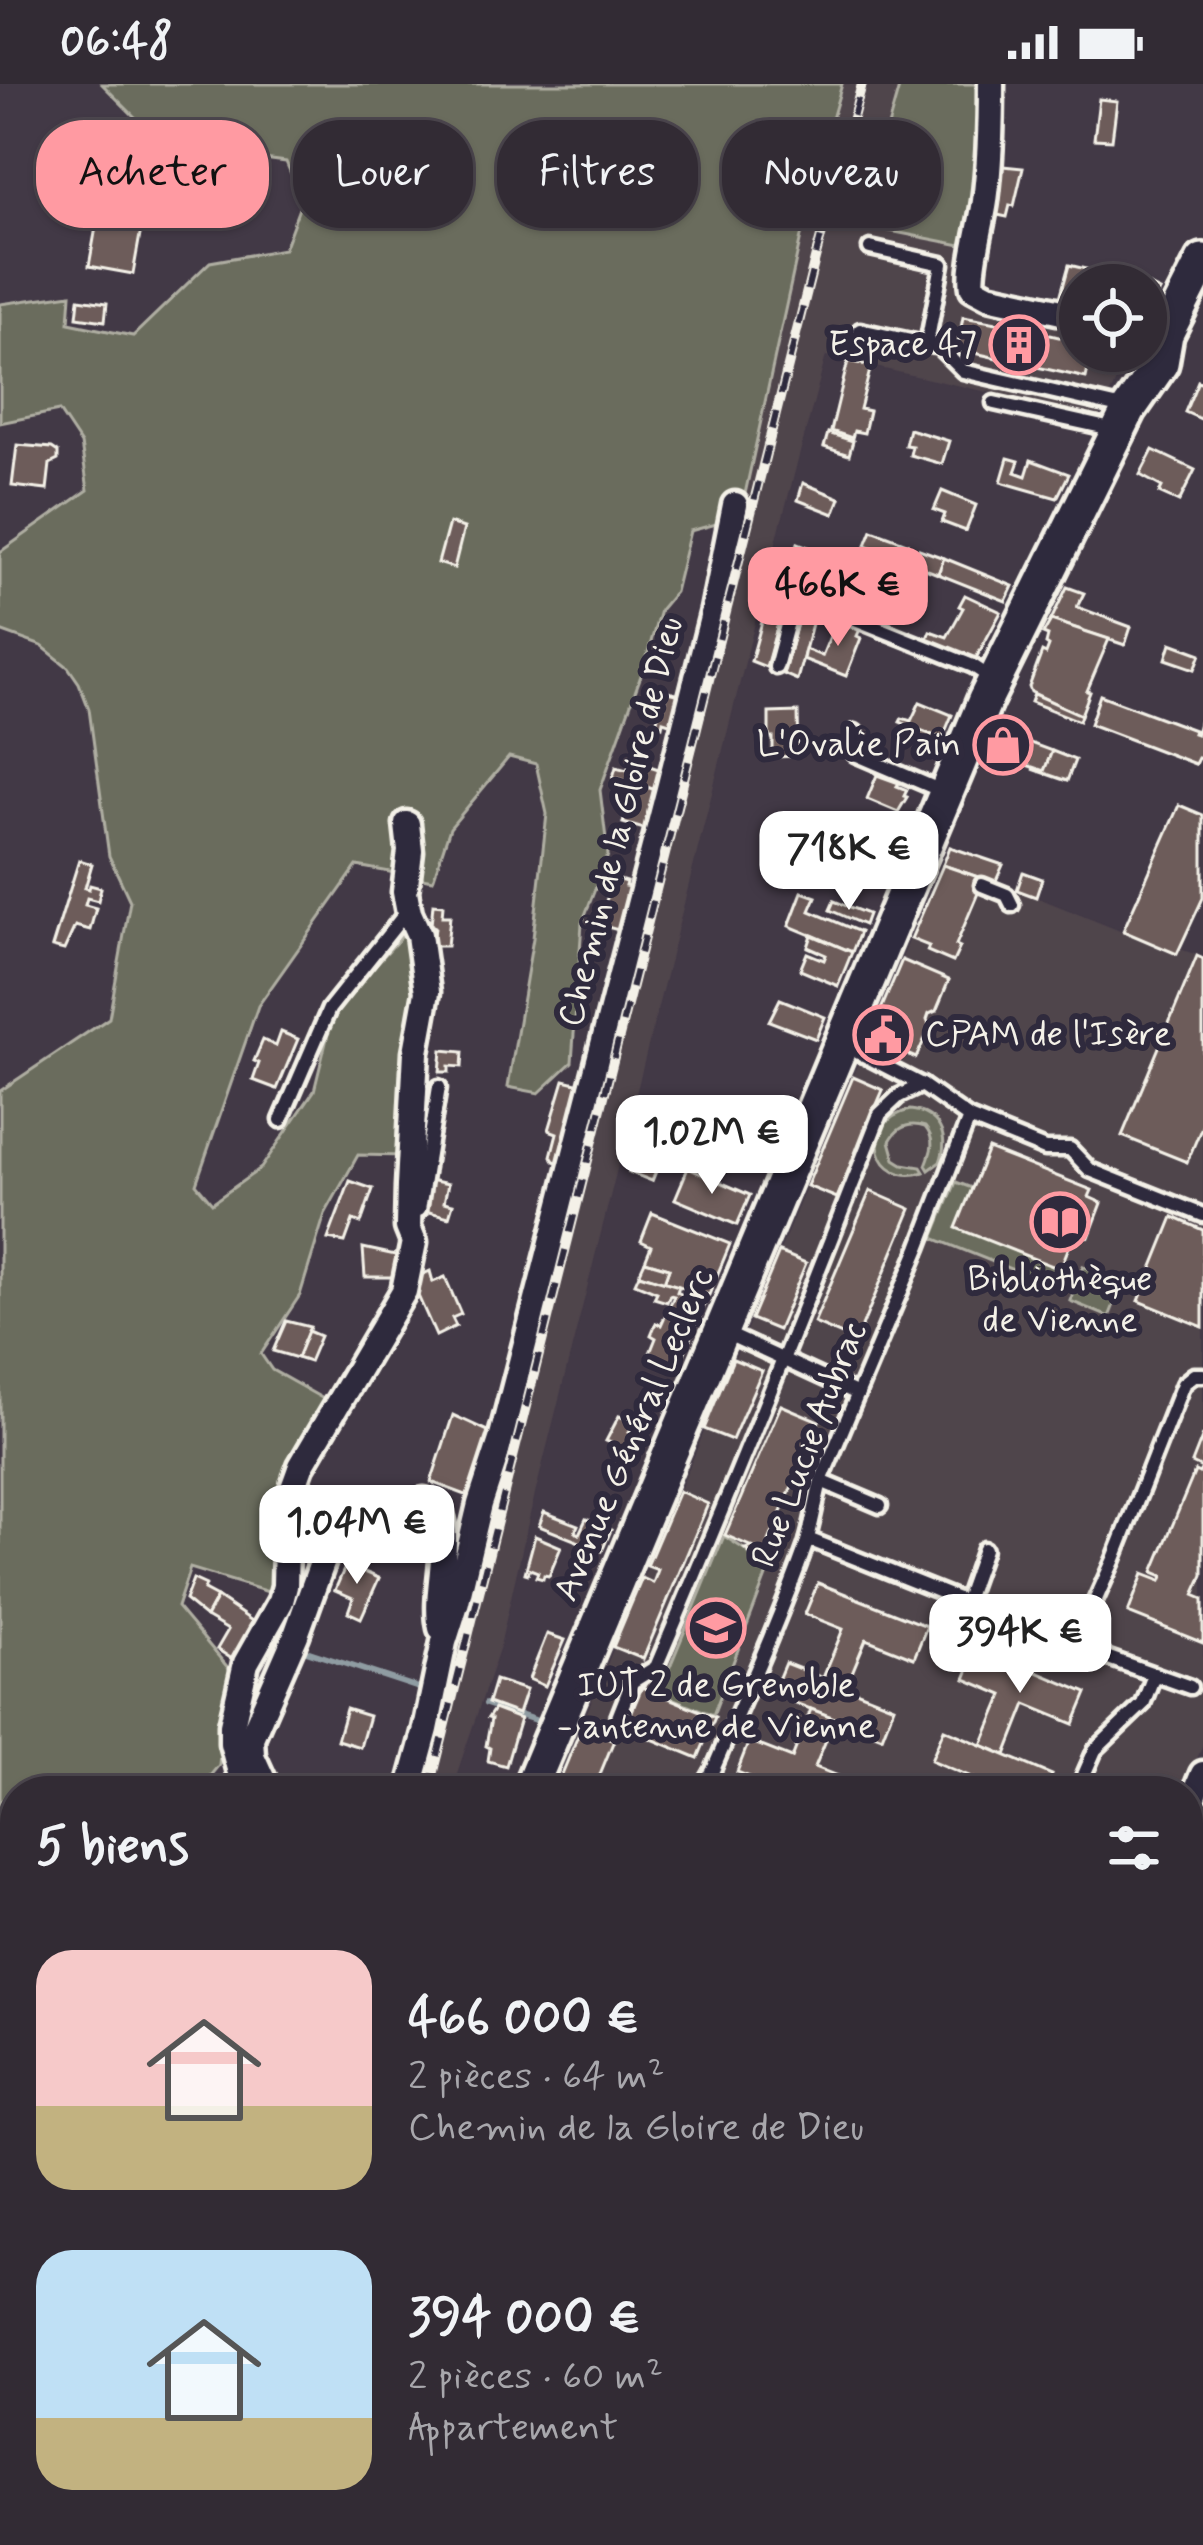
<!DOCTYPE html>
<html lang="fr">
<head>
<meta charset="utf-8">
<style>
	body { margin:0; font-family:Mynerve,sans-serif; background:#3a333c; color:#f1f3f6; height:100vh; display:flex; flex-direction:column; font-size:45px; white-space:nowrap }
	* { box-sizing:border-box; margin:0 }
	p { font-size:39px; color:#a8a7ac }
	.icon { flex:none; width:66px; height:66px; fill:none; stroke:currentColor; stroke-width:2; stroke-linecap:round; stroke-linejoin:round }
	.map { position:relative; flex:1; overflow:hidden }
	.side { position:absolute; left:0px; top:1692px; width:1203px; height:771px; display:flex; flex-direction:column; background:#322b34; border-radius:48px 48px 0 0; box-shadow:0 3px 9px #0004,0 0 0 3px #4d474f }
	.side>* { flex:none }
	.hud { position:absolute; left:36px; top:36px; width:1131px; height:108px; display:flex; gap:24px }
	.tools { position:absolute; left:1059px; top:180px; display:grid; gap:24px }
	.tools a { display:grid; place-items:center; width:108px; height:108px; border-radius:50%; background:#322b34; box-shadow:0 3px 9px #0004,0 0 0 3px #4d474f; font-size:60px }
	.price { position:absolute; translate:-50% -102px; padding:0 27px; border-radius:24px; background:#fff; color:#222; font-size:39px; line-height:78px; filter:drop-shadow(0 3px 6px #0008) }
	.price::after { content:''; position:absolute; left:50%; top:72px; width:36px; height:27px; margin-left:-18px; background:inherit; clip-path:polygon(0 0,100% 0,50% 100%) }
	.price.selected { background:#ff9aa2; color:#111 }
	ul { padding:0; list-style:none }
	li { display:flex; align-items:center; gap:36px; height:300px; padding:0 36px }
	li span { display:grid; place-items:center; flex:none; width:336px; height:240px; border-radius:36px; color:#555 }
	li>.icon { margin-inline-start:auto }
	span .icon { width:144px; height:144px; fill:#fffc; stroke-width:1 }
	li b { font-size:51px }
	h2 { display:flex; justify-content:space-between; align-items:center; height:144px; padding:0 36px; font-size:51px }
	.pill { padding:0 42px; border-radius:48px; background:#322b34; box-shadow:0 3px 9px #0004,0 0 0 3px #4d474f; font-size:42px; line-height:108px }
	.pill.selected { background:#ff9aa2; color:#111 }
	.status { display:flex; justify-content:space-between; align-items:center; height:84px; padding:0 60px; background:#322b34; direction:ltr }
	.status svg { height:33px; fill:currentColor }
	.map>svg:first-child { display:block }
	.built { fill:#4f444c }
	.green { fill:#6a6c5d; stroke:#afaea2; stroke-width:3 }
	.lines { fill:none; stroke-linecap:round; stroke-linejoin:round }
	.stream { stroke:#8f9ca2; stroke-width:6 }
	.building { fill:#6d5c5a; stroke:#f4f1e8; stroke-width:3 }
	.service-casing { stroke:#f4f1e8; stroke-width:21 }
	.pedestrian-casing { stroke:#f4f1e8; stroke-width:26 }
	.minor-casing { stroke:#f4f1e8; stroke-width:33 }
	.secondary-casing { stroke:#f4f1e8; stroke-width:42 }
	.service { stroke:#2f2a3d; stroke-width:12 }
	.pedestrian { stroke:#2f2a3d; stroke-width:16 }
	.minor { stroke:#2f2a3d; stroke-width:24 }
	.secondary { stroke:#2f2a3d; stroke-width:33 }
	.rail-casing { stroke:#f4f1e8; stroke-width:10 }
	.rail { stroke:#2f2a3d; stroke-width:6; stroke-dasharray:18; stroke-linecap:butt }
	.labels { text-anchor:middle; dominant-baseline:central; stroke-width:12; stroke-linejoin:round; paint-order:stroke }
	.poi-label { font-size:36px; fill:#f4f1e8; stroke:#2f2a3d; text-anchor:end }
	.street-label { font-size:36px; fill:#f4f1e8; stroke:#2f2a3d }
</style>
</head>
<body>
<div class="status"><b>06:48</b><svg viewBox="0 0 49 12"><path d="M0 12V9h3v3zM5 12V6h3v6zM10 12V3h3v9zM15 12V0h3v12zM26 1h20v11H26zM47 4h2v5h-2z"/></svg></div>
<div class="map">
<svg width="1203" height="2461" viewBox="0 0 1203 2461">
	<rect width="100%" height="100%" fill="#423946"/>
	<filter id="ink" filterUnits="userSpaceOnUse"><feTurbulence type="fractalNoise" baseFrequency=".00833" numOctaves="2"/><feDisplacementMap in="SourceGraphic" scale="24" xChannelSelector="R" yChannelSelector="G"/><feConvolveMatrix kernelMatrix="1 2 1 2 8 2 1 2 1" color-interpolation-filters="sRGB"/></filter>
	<g filter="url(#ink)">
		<g class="built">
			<polygon points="842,0 900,0 873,95 971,163 961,215 1080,239 1080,267 1130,267 1099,333 826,272 766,495 531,1426 500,1562 451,1707 418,1707 718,528 809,116"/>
			<polygon points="941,780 1036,813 1177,870 1180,865 1203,873 1203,1660 1184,1707 554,1707"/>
		</g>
		<g class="green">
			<polygon points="102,0 842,0 809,116 745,410 730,414 724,438 690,447 675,508 660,526 644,583 600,706 608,771 582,839 572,978 539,1009 508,1003 533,854 547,730 536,680 509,673 450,744 433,796 357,782 258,922 196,1100 212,1119 261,1084 314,1007 329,946 342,917 402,852 418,861 403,1072 358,1071 325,1130 300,1211 261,1270 272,1286 329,1318 289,1392 275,1510 190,1484 177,1523 235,1592 222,1651 219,1681 204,1699 204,1707 15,1707 15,2448 55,2448 51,2461 0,2461 0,1007 109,934 130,817 109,772 89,625 79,599 68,583 42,562 0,547 0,468 88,406 81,360 59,327 0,339 0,220 71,210 69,239 133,252 210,178 284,165 302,116 286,78 164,62"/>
			<polygon points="900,0 986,0 971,163 860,141"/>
			<path d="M910 1026C939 1029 950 1052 940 1078L929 1086 926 1081C932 1066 936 1056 925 1043 910 1038 898 1042 890 1057L895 1075 903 1080 921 1083 924 1088C876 1104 857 1038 910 1026Z"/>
			<polygon points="956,1098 972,1104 1060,1185 1053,1202 933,1154"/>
			<polygon points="1083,1182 1123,1198 1109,1233 1070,1217"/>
			<polygon points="724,1452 744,1465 768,1487 713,1631 659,1609"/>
		</g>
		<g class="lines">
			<g class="stream">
				<polyline points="297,1564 425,1606"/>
				<polyline points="486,1620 535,1636"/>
			</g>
		</g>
		<g class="building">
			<polygon points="1099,15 1117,17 1112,56 1094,55"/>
			<polygon points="993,81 1023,84 1014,122 1010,121 1007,133 988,129"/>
			<polygon points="127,131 143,134 133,190 89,182 98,132 126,137"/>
			<polygon points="1069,181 1107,190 1104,201 1080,201 1080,222 1059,217"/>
			<polygon points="1107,190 1129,195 1131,193 1160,207 1146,234 1146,201 1104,201"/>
			<polygon points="79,215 107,219 105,237 77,233"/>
			<polygon points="963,233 1014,242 1016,237 1031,240 1029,246 1080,258 1080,267 1092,267 1086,294 957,265"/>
			<polygon points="848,277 871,282 860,325 869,327 864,349 854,347 852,354 831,347"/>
			<polygon points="1198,297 1203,299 1203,336 1185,328"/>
			<polygon points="909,345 949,357 942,380 910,371 912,362 905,361"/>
			<polygon points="828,349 853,357 849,371 824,363"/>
			<polygon points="17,361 52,364 58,368 58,376 50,380 47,406 12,402"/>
			<polygon points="1153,366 1195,386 1179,418 1159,409 1162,403 1140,391"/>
			<polygon points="1008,374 1019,377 1015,388 1026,392 1031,376 1069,390 1057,414 1001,398"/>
			<polygon points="803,399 840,414 834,430 798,416"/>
			<polygon points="942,407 976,421 966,447 942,438 945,430 934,426"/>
			<polygon points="449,439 464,444 454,484 438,479"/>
			<polygon points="872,446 907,459 900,475 866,461"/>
			<polygon points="798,459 835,473 824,501 787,487"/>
			<polygon points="919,465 944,474 938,490 912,480"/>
			<polygon points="944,474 1013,502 1006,517 938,490"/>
			<polygon points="857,479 896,495 883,525 845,509"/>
			<polygon points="774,495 789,501 766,583 751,577"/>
			<polygon points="1067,503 1084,509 1077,523 1131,543 1125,561 1051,536"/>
			<polygon points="965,511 1001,528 975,576 926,557 930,547 947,553 963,524 959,522"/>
			<polygon points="803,518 817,521 797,596 783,590"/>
			<polygon points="837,535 860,545 857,552 861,554 846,592 803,575 805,565 822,572"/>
			<polygon points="1051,536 1109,555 1087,607 1090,608 1081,631 1031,608 1029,603 1042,568 1046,570 1049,562 1046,560 1048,552 1043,550"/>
			<polygon points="1171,559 1201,570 1195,585 1166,575"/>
			<polygon points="668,608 681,611 673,640 663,637 662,642 656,640 660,623 663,624"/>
			<polygon points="1034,610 1081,631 1079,637 1031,618"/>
			<polygon points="1100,611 1194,646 1193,649 1196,650 1203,623 1203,675 1198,674 1195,680 1090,640"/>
			<polygon points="920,618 952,631 942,655 900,638 902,634 911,637"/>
			<polygon points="798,628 799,672 773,673 773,654 769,654 769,629"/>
			<polygon points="907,641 942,655 934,675 921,670 925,661 903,651"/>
			<polygon points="995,646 1052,667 1044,687 986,667"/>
			<polygon points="1052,667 1075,676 1067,697 1032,685 1044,687"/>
			<polygon points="631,676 668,688 662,708 613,693 616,683 627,686"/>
			<polygon points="877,691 899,699 897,702 907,706 904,712 907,713 898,728 867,715"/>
			<polygon points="637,700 662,708 651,747 623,739"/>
			<polygon points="1179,721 1203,731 1203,814 1177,870 1123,847"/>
			<polygon points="802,731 827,741 813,773 789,763"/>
			<polygon points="950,763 1003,781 995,799 943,781"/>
			<polygon points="79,776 92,780 85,804 89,805 90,801 101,804 98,817 87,814 85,821 96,824 90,846 75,842 64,866 52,863"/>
			<polygon points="943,781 984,795 956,861 960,863 953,878 927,867 929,862 911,855"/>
			<polygon points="1023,788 1042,795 1036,813 1017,806"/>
			<polygon points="619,796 626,798 625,802 630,803 618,846 600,841 611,798 618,800"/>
			<polygon points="802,808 816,813 810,827 860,848 852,868 789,842"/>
			<polygon points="834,817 868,830 864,841 830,826"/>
			<polygon points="433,820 443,821 442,832 450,832 447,862 433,862 435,843 431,841"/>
			<polygon points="812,851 852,868 838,902 800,886 807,869 824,876 826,871 808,863"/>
			<polygon points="1197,872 1203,875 1203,1040 1187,1078 1122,1052"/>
			<polygon points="902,876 949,896 936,927 929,930 927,936 930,943 916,974 869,954"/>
			<polygon points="780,915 825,933 816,955 769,937"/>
			<polygon points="281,948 298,955 277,1005 253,996 259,979 254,977 263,956 276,962"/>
			<polygon points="442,966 463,968 462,983 449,982 449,988 440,988"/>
			<polygon points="853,993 883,1006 837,1114 807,1102"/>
			<polygon points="564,996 585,1001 566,1075 559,1079 554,1077 551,1072 557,1049 549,1046"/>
			<polygon points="636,1040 652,1043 647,1056 666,1063 652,1097 629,1088 636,1074 628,1071"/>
			<polygon points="988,1065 1092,1106 1089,1113 1102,1119 1089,1153 1075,1148 1060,1185 956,1144"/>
			<polygon points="688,1084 750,1111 737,1141 675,1115"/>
			<polygon points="430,1096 448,1100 444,1118 453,1120 449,1133 425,1127"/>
			<polygon points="350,1097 373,1105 361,1139 353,1136 345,1158 328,1155"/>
			<polygon points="870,1107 911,1125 856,1257 814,1239"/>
			<polygon points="652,1129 730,1160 709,1211 664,1198 669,1184 645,1177 651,1162 641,1157"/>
			<polygon points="1173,1133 1203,1146 1203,1243 1139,1217"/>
			<polygon points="363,1164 400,1172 402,1193 365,1193"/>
			<polygon points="779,1168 806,1179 778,1246 751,1235"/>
			<polygon points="645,1177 669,1184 664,1198 639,1190"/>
			<polygon points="430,1187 433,1198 445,1193 461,1230 452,1234 456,1242 436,1252 411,1196"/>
			<polygon points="639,1190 679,1202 677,1208 683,1211 681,1221 687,1223 691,1215 705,1220 679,1282 650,1269 656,1254 651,1251 656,1239 661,1241 674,1212 670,1211 667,1218 654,1214 657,1208 635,1199"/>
			<polygon points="286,1237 310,1243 297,1274 273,1267"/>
			<polygon points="308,1247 320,1252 309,1278 297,1274"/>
			<polygon points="733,1275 762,1287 732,1356 704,1345"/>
			<polygon points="781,1321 819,1337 769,1457 771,1456 769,1486 745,1465 752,1463 725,1451"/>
			<polygon points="453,1331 492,1349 474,1414 431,1398"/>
			<polygon points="619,1332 634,1338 629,1348 635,1351 629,1366 606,1357"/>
			<polygon points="1203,1351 1203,1491 1194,1511 1203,1515 1203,1559 1128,1529 1143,1490 1161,1497 1163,1492 1153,1488 1195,1387 1199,1389 1202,1384 1192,1379"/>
			<polygon points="679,1407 708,1420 643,1575 613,1563 642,1494 653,1499 658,1486 647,1482"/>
			<polygon points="544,1428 578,1441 575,1448 579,1450 586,1435 611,1446 602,1467 539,1442"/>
			<polygon points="535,1452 561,1463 549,1492 544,1491 543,1495 536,1493 538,1488 530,1485 528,1490 525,1489"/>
			<polygon points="349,1474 365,1482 362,1487 379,1494 361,1534 348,1528 353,1514 335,1506"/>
			<polygon points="193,1495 206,1501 204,1506 217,1513 206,1533 185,1516"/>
			<polygon points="818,1499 927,1542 914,1574 866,1555 846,1603 823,1594 843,1545 805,1530"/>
			<polygon points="217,1513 261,1543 235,1577 217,1565 228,1546 206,1533"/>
			<polygon points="547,1550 565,1556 545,1602 529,1595"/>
			<polygon points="978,1563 1087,1609 1074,1640 1026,1620 1006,1671 982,1661 1003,1611 965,1595"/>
			<polygon points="785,1579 894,1622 882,1653 772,1610"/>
			<polygon points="495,1596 526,1606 518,1630 488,1619"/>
			<polygon points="642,1603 715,1633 698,1674 625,1644"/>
			<polygon points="346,1625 369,1632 360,1663 337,1656"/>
			<polygon points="494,1625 520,1635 506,1682 488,1677 490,1664 486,1662 491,1635 488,1634"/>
			<polygon points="811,1625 835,1634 815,1683 858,1700 856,1707 785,1707 737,1688 749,1657 792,1674"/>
			<polygon points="582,1642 614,1656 593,1707 555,1707"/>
			<polygon points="944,1645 1052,1691 1045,1707 1004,1707 931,1676"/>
			<polygon points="1199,1786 1203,1788 1203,1849 1199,1850 1188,1843 1188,1811"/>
			<polygon points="1188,1880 1203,1884 1203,1928 1188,1922"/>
			<polygon points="1188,1982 1203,1986 1203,2022 1188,2017"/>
			<polygon points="1191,2104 1203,2109 1203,2136 1197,2150 1188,2146 1188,2111"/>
			<polygon points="358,2448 397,2448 396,2451 388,2449 386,2455 401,2461 356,2461"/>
			<polygon points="626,2448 688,2448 685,2461 656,2461 624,2453"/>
			<polygon points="703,2448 842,2448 837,2461 746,2461"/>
			<polygon points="891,2448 944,2448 938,2461 897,2461 885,2457"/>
			<polygon points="1053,2448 1101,2448 1096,2461 1085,2461"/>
		</g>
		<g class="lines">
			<defs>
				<g id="service">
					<polyline points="870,164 942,180 927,260"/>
					<polyline points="860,246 939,263 963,287 1128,325"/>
					<polyline points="994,319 1116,346"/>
					<polyline points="776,583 795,511 973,582 991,594"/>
					<polyline points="855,648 855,670 944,708"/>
					<polyline points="982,801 1007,811 1012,821"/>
					<polyline points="846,962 922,1001 969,1034 1045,1065 1070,1065 1090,1086 1203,1131"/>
					<polyline points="281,1036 329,925 404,831 408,830"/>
					<polyline points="419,1126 439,1003"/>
					<polyline points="721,1247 858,1310"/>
					<polyline points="821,1397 880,1422"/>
					<polyline points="808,1455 1075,1562 1190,1603"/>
					<polyline points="966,1516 984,1465"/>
					<polyline points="1075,1562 1114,1475 1183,1300 1194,1291 1203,1291"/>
					<path d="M613 1646 632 1598 656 1583C734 1400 808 1215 880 1030L899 1012 922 1001"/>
					<path d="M701 1707 713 1686C745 1612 779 1537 806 1461 812 1442 816 1417 821 1397L919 1164 969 1034"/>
					<polyline points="1077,1707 1095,1666 1143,1620 1154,1591"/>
					<polyline points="1188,1852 1203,1858"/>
					<polyline points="610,2461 613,2448"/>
				</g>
				<polyline id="pedestrian" points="551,2448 558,2461"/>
				<g id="minor">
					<path d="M991 0C991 39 990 79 985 117 982 140 969 184 973 204L988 212 1080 232"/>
					<polyline points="245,1707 232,1659 232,1641 246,1579 281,1517 285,1502 287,1421 301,1382 404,1207 414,1158 408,1143 409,1102 416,968 427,908 419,851 409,829 405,808 410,767 407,740"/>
					<path d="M268 1707 252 1672 251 1654 296 1551 325 1471 337 1458 415 1420 424 1417 436 1421C455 1455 433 1507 441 1544"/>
					<polyline points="409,1707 426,1645 444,1558 457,1517 480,1420 501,1356 668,709 714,526 735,421"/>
					<polyline points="1188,1727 1203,1690"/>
					<polyline points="1188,1748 1203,1750"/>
					<polyline points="1188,1942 1203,1947"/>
					<polyline points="475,2448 488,2461"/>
					<polyline points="1019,2448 1056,2461"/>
					<polyline points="58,2461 62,2448"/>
					<polyline points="863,2461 872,2448"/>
				</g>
				<g id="secondary">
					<polyline points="529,1707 985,616 1129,325 1161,279 1166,250 1203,177"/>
					<polyline points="332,2461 334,2448"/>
				</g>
			</defs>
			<use href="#service" class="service-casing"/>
			<use href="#pedestrian" class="pedestrian-casing"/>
			<use href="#minor" class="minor-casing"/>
			<use href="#secondary" class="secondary-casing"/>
			<use href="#service" class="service"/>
			<use href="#pedestrian" class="pedestrian"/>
			<use href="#minor" class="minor"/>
			<use href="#secondary" class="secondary"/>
			<defs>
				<g id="rail">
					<polyline points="429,1707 815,175 862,0"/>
					<polyline points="232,2461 236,2448"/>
				</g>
			</defs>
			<use href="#rail" class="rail-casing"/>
			<use href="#rail" class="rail"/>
		</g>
	</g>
	<defs>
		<symbol id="building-ring" viewBox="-11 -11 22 22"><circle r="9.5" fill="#2f2a3d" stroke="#ff9aa2" stroke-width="1.5"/><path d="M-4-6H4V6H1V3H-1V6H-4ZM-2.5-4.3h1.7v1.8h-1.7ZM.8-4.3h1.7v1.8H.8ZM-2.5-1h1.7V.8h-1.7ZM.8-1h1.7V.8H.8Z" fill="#ff9aa2"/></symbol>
		<symbol id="shop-ring" viewBox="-11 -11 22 22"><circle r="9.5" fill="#2f2a3d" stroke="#ff9aa2" stroke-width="1.5"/><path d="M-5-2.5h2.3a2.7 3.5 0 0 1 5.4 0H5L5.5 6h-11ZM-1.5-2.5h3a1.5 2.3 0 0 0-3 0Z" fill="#ff9aa2"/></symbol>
		<symbol id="civic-ring" viewBox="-11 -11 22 22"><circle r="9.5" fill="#2f2a3d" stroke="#ff9aa2" stroke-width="1.5"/><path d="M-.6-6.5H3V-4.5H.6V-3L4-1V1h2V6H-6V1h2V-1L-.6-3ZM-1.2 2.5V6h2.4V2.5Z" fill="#ff9aa2"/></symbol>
		<symbol id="library-ring" viewBox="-11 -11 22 22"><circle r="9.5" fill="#2f2a3d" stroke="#ff9aa2" stroke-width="1.5"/><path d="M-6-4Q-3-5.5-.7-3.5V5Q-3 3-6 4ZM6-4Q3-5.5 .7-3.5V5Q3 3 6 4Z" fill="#ff9aa2"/></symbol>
		<symbol id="university-ring" viewBox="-11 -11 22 22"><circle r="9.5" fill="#2f2a3d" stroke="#ff9aa2" stroke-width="1.5"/><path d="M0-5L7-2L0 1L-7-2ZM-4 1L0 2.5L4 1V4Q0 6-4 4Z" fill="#ff9aa2"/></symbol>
	</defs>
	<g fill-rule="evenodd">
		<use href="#building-ring" x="986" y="228" width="66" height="66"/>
		<use href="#shop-ring" x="970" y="628" width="66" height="66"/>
		<use href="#civic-ring" x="850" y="918" width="66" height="66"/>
		<use href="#library-ring" x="1027" y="1105" width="66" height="66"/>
		<use href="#university-ring" x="683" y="1511" width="66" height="66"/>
	</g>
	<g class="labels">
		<g class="poi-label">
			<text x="977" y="261">Espace 47</text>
			<text x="961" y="661">L'Ovalie Pain</text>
			<text x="925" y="951" text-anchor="start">CPAM de l'Isère</text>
			<text x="1060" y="1196" text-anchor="middle">Bibliothèque<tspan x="1060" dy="41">de Vienne</tspan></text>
			<text x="716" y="1602" text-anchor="middle">IUT 2 de Grenoble<tspan x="716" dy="41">- antenne de Vienne</tspan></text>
		</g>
		<g class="street-label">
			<text transform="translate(622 738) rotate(-76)">Chemin de la Gloire de Dieu</text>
			<text transform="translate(635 1351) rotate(-67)">Avenue Général Leclerc</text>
			<text transform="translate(810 1361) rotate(-69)">Rue Lucie Aubrac</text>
		</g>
	</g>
</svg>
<div class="tools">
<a><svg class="icon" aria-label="locate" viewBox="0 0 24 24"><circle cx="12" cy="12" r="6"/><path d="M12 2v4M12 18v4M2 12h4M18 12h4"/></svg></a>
</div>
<b class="price selected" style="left:838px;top:565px">466K €</b>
<b class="price" style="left:849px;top:829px">718K €</b>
<b class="price" style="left:712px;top:1113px">1.02M €</b>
<b class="price" style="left:357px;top:1503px">1.04M €</b>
<b class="price" style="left:1020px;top:1612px">394K €</b>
<div class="hud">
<a class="pill selected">Acheter</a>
<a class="pill">Louer</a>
<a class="pill">Filtres</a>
<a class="pill">Nouveau</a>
</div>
<section class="side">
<h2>5 biens<svg class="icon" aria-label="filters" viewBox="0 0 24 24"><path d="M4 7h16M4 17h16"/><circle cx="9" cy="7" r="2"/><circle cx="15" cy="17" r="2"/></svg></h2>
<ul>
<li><span style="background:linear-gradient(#f6c9c9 65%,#c2b280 0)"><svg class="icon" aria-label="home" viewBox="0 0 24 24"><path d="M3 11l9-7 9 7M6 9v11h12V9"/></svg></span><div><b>466 000 €</b><p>2 pièces · 64 m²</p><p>Chemin de la Gloire de Dieu</p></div></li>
<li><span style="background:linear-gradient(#bfe0f5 70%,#c2b280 0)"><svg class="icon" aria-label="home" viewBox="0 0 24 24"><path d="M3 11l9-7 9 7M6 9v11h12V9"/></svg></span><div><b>394 000 €</b><p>2 pièces · 60 m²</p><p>Appartement</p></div></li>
</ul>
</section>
</div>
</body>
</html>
